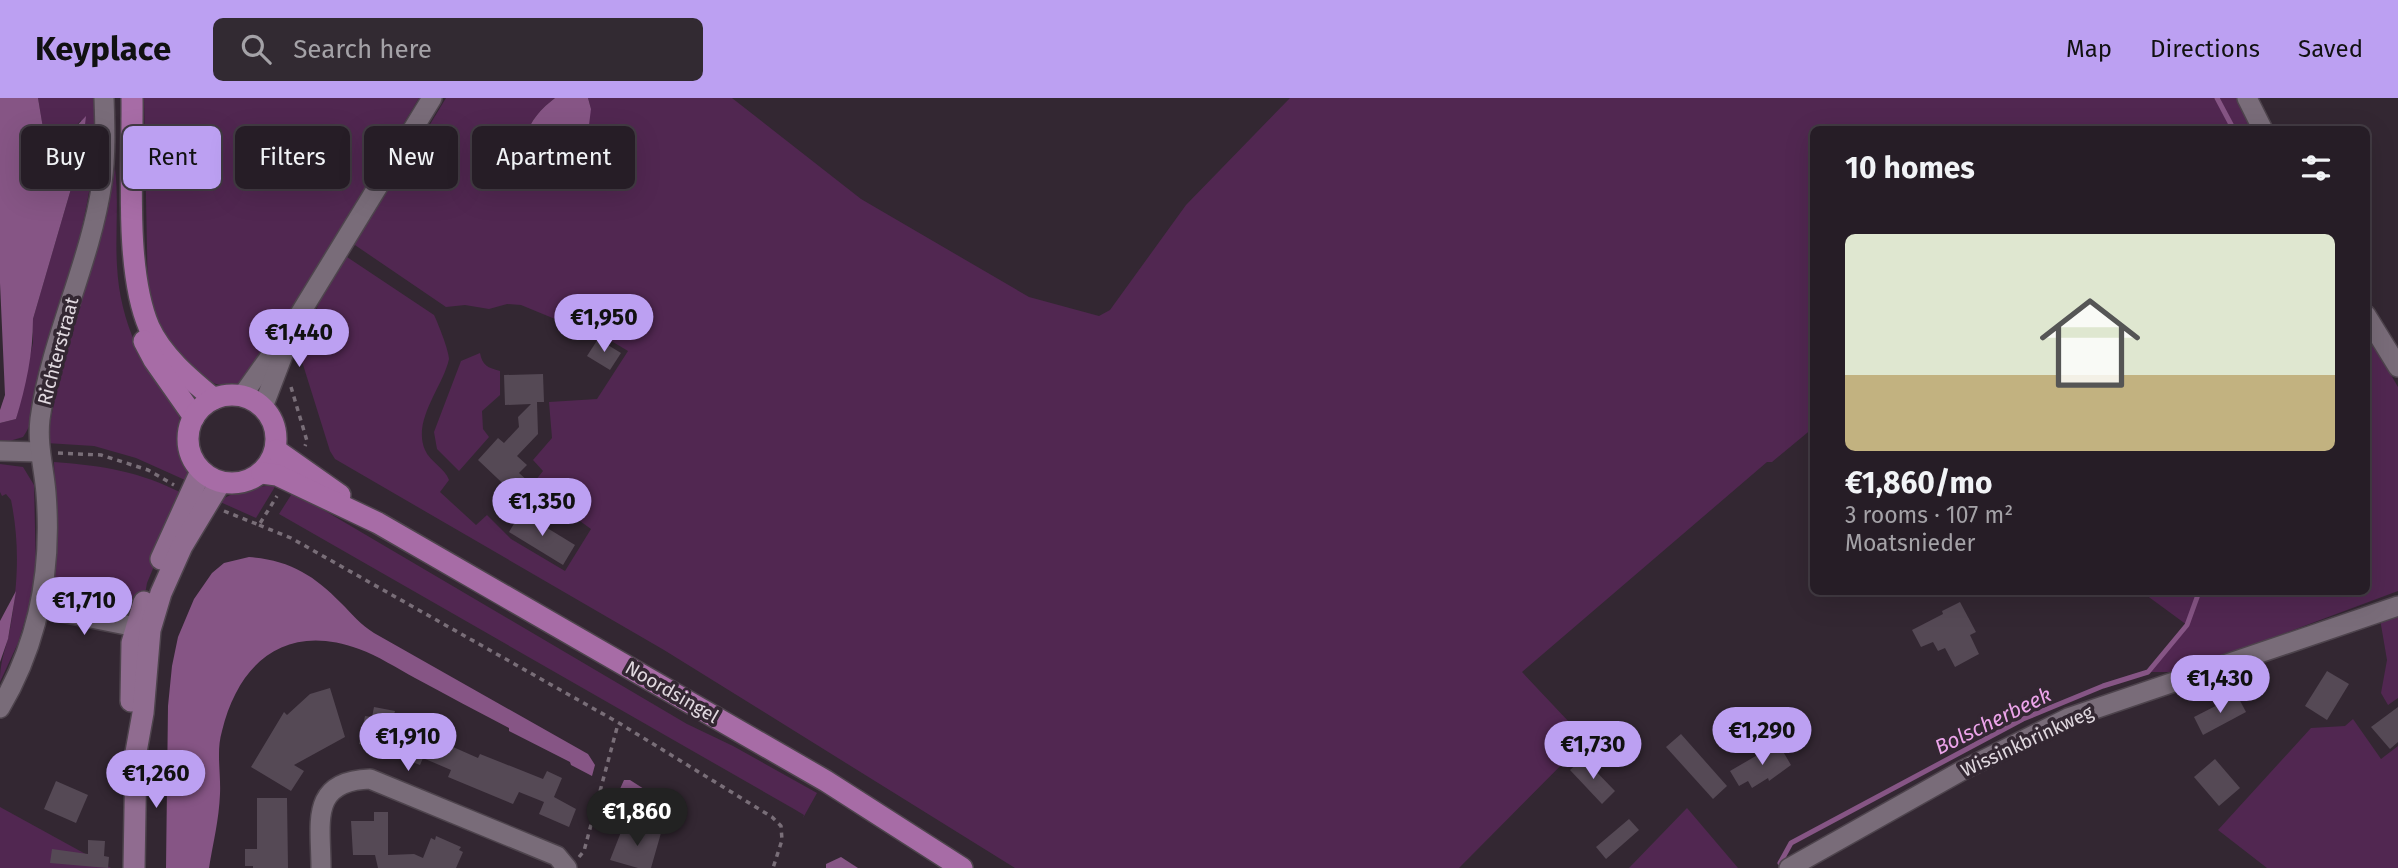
<!DOCTYPE html>
<html lang="en">
<head>
<meta charset="utf-8">
<style>
	body { margin:0; font-family:"Fira Sans",sans-serif; background:#322a32; color:#f1f3f6; height:100vh; display:flex; flex-direction:column; font-size:26px; white-space:nowrap }
	* { box-sizing:border-box; margin:0 }
	p { font-size:23px; color:#a4a2a7 }
	.icon { flex:none; width:38px; height:38px; fill:none; stroke:currentColor; stroke-width:2; stroke-linecap:round; stroke-linejoin:round }
	.map { position:relative; flex:1; overflow:hidden }
	.drawer { position:absolute; left:1810px; top:28px; width:560px; height:469px; display:flex; flex-direction:column; background:#261d26; border-radius:10px; box-shadow:0 7px 28px #0002,0 0 0 2px #423b43 }
	.drawer>* { flex:none }
	.hud { position:absolute; left:21px; top:28px; width:665px; height:63px; display:flex; gap:14px }
	.price { position:absolute; translate:-50% -60px; padding:0 16px; border-radius:24px; background:#bca0f2; color:#111; font-size:23px; line-height:46px; filter:drop-shadow(0 2px 4px #0008) }
	.price::after { content:''; position:absolute; left:50%; top:42px; width:21px; height:16px; margin-left:-10px; background:inherit; clip-path:polygon(0 0,100% 0,50% 100%) }
	.price.current { background:#222; color:#fff }
	ul { padding:0; list-style:none }
	li { display:grid; align-content:center; gap:14px; height:371px; padding:0 35px }
	li span { display:grid; place-items:center; height:217px; border-radius:10px; color:#555 }
	li>.icon { margin-inline-start:auto }
	span .icon { width:126px; height:126px; fill:#fffc; stroke-width:1 }
	li b { font-size:30px }
	h2 { display:flex; justify-content:space-between; align-items:center; height:84px; padding:0 35px; font-size:30px }
	.chip { padding:0 24px; border-radius:10px; background:#261d26; box-shadow:0 7px 28px #0002,0 0 0 2px #423b43; font-size:24px; line-height:63px }
	.chip.current { background:#bca0f2; color:#111 }
	header { display:flex; align-items:center; gap:42px; box-sizing:border-box; height:98px; padding:0 35px; background:#bca0f2; color:#111 }
	header strong { font-size:33px }
	nav { display:flex; gap:38px; margin-inline-start:auto; font-size:24px }
	.search { width:490px; height:63px; background:#322a32; display:flex; align-items:center; gap:18px; box-sizing:border-box; padding:0 24px; border-radius:10px; color:#a4a2a7; font-size:26px }
	.map>svg:first-child { display:block }
	.green { fill:#512751 }
	.water { fill:#865585 }
	.lines { fill:none; stroke-linecap:round; stroke-linejoin:round }
	.stream { stroke:#865585; stroke-width:5 }
	.building { fill:#554955 }
	.minor-casing { stroke:#4e444d; stroke-width:22 }
	.secondary-casing { stroke:#4e444d; stroke-width:24 }
	.primary-casing { stroke:#4e444d; stroke-width:24 }
	.path { stroke:#796e78; stroke-width:3.5; stroke-dasharray:5 5; stroke-linecap:butt }
	.minor { stroke:#796c79; stroke-width:19 }
	.secondary { stroke:#906c90; stroke-width:21 }
	.primary { stroke:#a76ca6; stroke-width:21 }
	.labels { text-anchor:middle; dominant-baseline:central; stroke-width:7; stroke-linejoin:round; paint-order:stroke }
	.street-label { font-size:19px; fill:#e1d9e0; stroke:#332732 }
	.water-label { font-size:21px; font-style:italic; fill:#eca4ea; stroke:#332732 }
</style>
</head>
<body>
<header>
<strong>Keyplace</strong>
<div class="search"><svg class="icon" aria-label="search" viewBox="0 0 24 24"><circle cx="10" cy="10" r="6"/><path d="M15 15l6 6"/></svg>Search here</div>
<nav><a>Map</a><a>Directions</a><a>Saved</a></nav>
</header>
<div class="map">
<svg width="2398" height="770" viewBox="0 0 2398 770">
	<rect width="100%" height="100%" fill="#332732"/>
	<g class="green">
		<path d="M38 0H96C100 90 69 177 46 263 38 289 39 316 23 339L3 345 0 342V325L16 321 33 245V221L82 53 81 22 68 37 56 38 43 30Z"/>
		<polygon points="144,0 419,0 252,277 235,289 216,286 207,282 167,246 148,200"/>
		<path d="M446 0H555C542 10 529 23 526 40 531 47 535 53 544 55 566 61 568 35 585 30L591 11 588 0H732L861 101 1029 199 1099 218 1110 212 1186 107 1290 0H2237L2254 31 1813 32V330L1772 364H1767L1522 574 1586 642 1459 770H1015L664 552 335 361 330 353 300 257 331 171 341 155 434 217C438 225 449 253 449 261 443 289 412 322 425 352 430 364 445 370 449 382L440 394 476 427 487 417 511 441 565 473 591 431 531 388 543 373 533 362 552 340 549 304 597 301 628 253 578 223 555 221 521 207 507 206 489 211 465 207 446 209 349 143 382 90 390 92Z"/>
		<path d="M115 70C119 103 115 135 117 168 120 225 143 271 180 314 178 335 179 349 191 367L185 382 136 360 94 348 46 345 60 276Z"/>
		<polygon points="2366,234 2398,289 2398,493 2181,574 2148,574 2187,527 2142,494 2366,494"/>
		<path d="M480 255C482 267 488 270 500 273V297L482 313 483 331 489 339 459 373 437 351 434 334 461 263Z"/>
		<path d="M54 364C105 368 138 373 184 396L147 485 144 502C112 516 62 518 54 474 51 460 54 444 55 430 55 408 55 386 54 364Z"/>
		<path d="M0 366 23 369 34 387 36 473 28 512 18 545 0 584C0 561 6 552 10 531 18 487 20 446 11 402L6 396 2 398 0 394Z"/>
		<polygon points="276,387 256,420 218,403 245,390"/>
		<polygon points="293,394 687,626 733,648 817,695 803,720 804,717 794,711 279,416"/>
		<polygon points="2398,515 2398,600 2388,607 2381,595 2387,562 2380,521"/>
		<polygon points="2353,621 2381,661 2398,648 2398,770 2267,770 2218,732 2311,630 2345,628"/>
		<polygon points="0,709 111,770 0,770"/>
		<polygon points="1687,710 1738,770 1629,770"/>
	</g>
	<g class="water">
		<path d="M0 0H38L43 30 56 38 68 37 86 18 82 53 33 221C33 256 26 288 16 321L0 325V312L5 297 0 185Z"/>
		<path d="M555 0H588L591 11 589 27C585 30 578 31 574 35 570 40 570 46 565 50 551 62 535 54 526 40 529 23 542 10 555 0Z"/>
		<path d="M249 459C289 462 314 477 341 505 352 516 361 527 374 535L588 656 595 667 592 678 571 667 570 664 509 633V630C478 614 447 597 415 580 397 570 378 558 359 551 287 524 239 563 222 633 216 653 221 675 220 696 219 722 213 745 209 770H166L168 608 172 568 178 539 194 501 212 475 224 465Z"/>
		<polygon points="16,493 8,541 0,564 0,523"/>
		<polygon points="624,682 630,682 680,714 676,724 673,719 620,691"/>
		<polygon points="841,759 858,770 826,770 826,766"/>
	</g>
	<g class="lines">
		<g class="stream">
			<polyline points="2217,0 2234,32"/>
			<polyline points="1780,765 1791,745 2023,621 2103,588 2148,574 2187,527 2199,494"/>
		</g>
	</g>
	<g class="building">
		<polygon points="598,241 621,255 610,272 587,258"/>
		<polygon points="543,276 544,304 537,304 538,336 517,358 527,367 519,375 529,384 516,398 478,362 498,340 504,345 519,329 518,319 531,306 505,307 504,277"/>
		<polygon points="521,414 575,447 563,467 509,434"/>
		<polygon points="1960,504 1976,534 1970,537 1979,556 1955,569 1945,550 1938,553 1933,544 1921,549 1912,532 1943,516 1942,513"/>
		<polygon points="2327,573 2349,586 2327,622 2305,608"/>
		<polygon points="330,590 345,639 294,667 304,673 291,693 251,669 284,614 287,617 310,596"/>
		<polygon points="2237,597 2246,614 2203,637 2194,619"/>
		<polygon points="374,609 395,613 393,620 432,636 435,628 449,634 444,645 478,660 480,656 543,681 547,673 562,680 554,699 576,711 569,729 539,716 544,704 519,694 513,706 448,679 451,672 423,660 420,667 402,660 404,655 359,646 365,618 372,619"/>
		<polygon points="2398,609 2398,644 2390,651 2371,629"/>
		<polygon points="1681,636 1727,688 1713,701 1666,649"/>
		<polygon points="1778,645 1791,667 1769,683 1768,680 1752,690 1748,683 1739,688 1730,673"/>
		<polygon points="1583,660 1615,693 1602,706 1570,672"/>
		<polygon points="2215,661 2240,690 2219,708 2194,679"/>
		<polygon points="56,683 88,697 76,725 44,711"/>
		<polygon points="257,700 287,700 288,770 253,770 253,768 245,768 245,751 257,751"/>
		<polygon points="374,714 388,714 388,757 414,756 423,760 431,740 435,742 436,738 461,749 459,752 463,754 456,770 378,770 375,757 353,757 351,723 374,723"/>
		<polygon points="1629,721 1639,732 1606,761 1596,749"/>
		<polygon points="636,728 661,735 651,770 638,770 610,762 621,734 633,737"/>
		<polygon points="88,742 105,743 104,758 109,759 108,770 50,765 52,751 88,756"/>
	</g>
	<g class="lines">
		<defs>
			<g id="minor">
				<polyline points="2247,0 2263,32"/>
				<polyline points="2366,217 2398,269"/>
				<polyline points="242,298 298,219 432,0"/>
				<polyline points="263,309 286,249"/>
				<polyline points="0,353 39,354"/>
				<polyline points="41,510 136,529"/>
				<path d="M0 610C39 544 52 471 46 395 44 370 37 347 40 321 51 240 90 166 102 85 106 57 105 28 104 0"/>
				<path d="M321 770C321 725 309 683 370 681L557 758 567 770"/>
				<polyline points="1789,770 1963,672 2068,620 2398,508"/>
			</g>
			<g id="secondary">
				<polyline points="161,461 201,373"/>
				<polyline points="131,603 132,545 144,504"/>
				<polyline points="134,770 136,654 143,615 150,532 161,495 182,448 220,385"/>
			</g>
			<g id="primary">
				<path d="M132 0C133 65 124 171 149 229 162 258 190 281 214 301"/>
				<polyline points="144,243 154,262 194,319"/>
				<circle cx="232" cy="341" r="44"/>
				<polyline points="276,352 340,397"/>
				<polyline points="262,375 277,377 378,425 826,683 962,770"/>
			</g>
		</defs>
		<use href="#minor" class="minor-casing"/>
		<use href="#secondary" class="secondary-casing"/>
		<use href="#primary" class="primary-casing"/>
		<g class="path">
			<polyline points="291,289 307,343 305,348"/>
			<polyline points="58,355 101,357 148,372 174,387"/>
			<polyline points="224,413 259,427 277,398"/>
			<polyline points="259,427 291,440 619,625 772,719 781,728 782,742 773,770"/>
			<polyline points="579,759 584,753 618,626"/>
		</g>
		<use href="#minor" class="minor"/>
		<use href="#secondary" class="secondary"/>
		<use href="#primary" class="primary"/>
	</g>
	<g class="labels">
		<g class="street-label">
			<text transform="translate(58 253) rotate(-75)">Richterstraat</text>
			<text transform="translate(672 594) rotate(30)">Noordsingel</text>
			<text transform="translate(2027 643) rotate(-25)">Wissinkbrinkweg</text>
		</g>
		<g class="water-label">
			<text transform="translate(1993 623) rotate(-26)">Bolscherbeek</text>
		</g>
	</g>
</svg>
<b class="price" style="left:604px;top:256px">€1,950</b>
<b class="price" style="left:299px;top:271px">€1,440</b>
<b class="price" style="left:542px;top:440px">€1,350</b>
<b class="price" style="left:84px;top:539px">€1,710</b>
<b class="price" style="left:2220px;top:617px">€1,430</b>
<b class="price" style="left:1762px;top:669px">€1,290</b>
<b class="price" style="left:408px;top:675px">€1,910</b>
<b class="price" style="left:1593px;top:683px">€1,730</b>
<b class="price" style="left:156px;top:712px">€1,260</b>
<b class="price current" style="left:637px;top:750px">€1,860</b>
<div class="hud">
<a class="chip">Buy</a>
<a class="chip current">Rent</a>
<a class="chip">Filters</a>
<a class="chip">New</a>
<a class="chip">Apartment</a>
</div>
<section class="drawer">
<h2>10 homes<svg class="icon" aria-label="filters" viewBox="0 0 24 24"><path d="M4 7h16M4 17h16"/><circle cx="9" cy="7" r="2"/><circle cx="15" cy="17" r="2"/></svg></h2>
<ul>
<li><span style="background:linear-gradient(#dfe7d0 65%,#c2b280 0)"><svg class="icon" aria-label="home" viewBox="0 0 24 24"><path d="M3 11l9-7 9 7M6 9v11h12V9"/></svg></span><div><b>€1,860/mo</b><p>3 rooms · 107 m²</p><p>Moatsnieder</p></div></li>
</ul>
</section>
</div>
</body>
</html>
